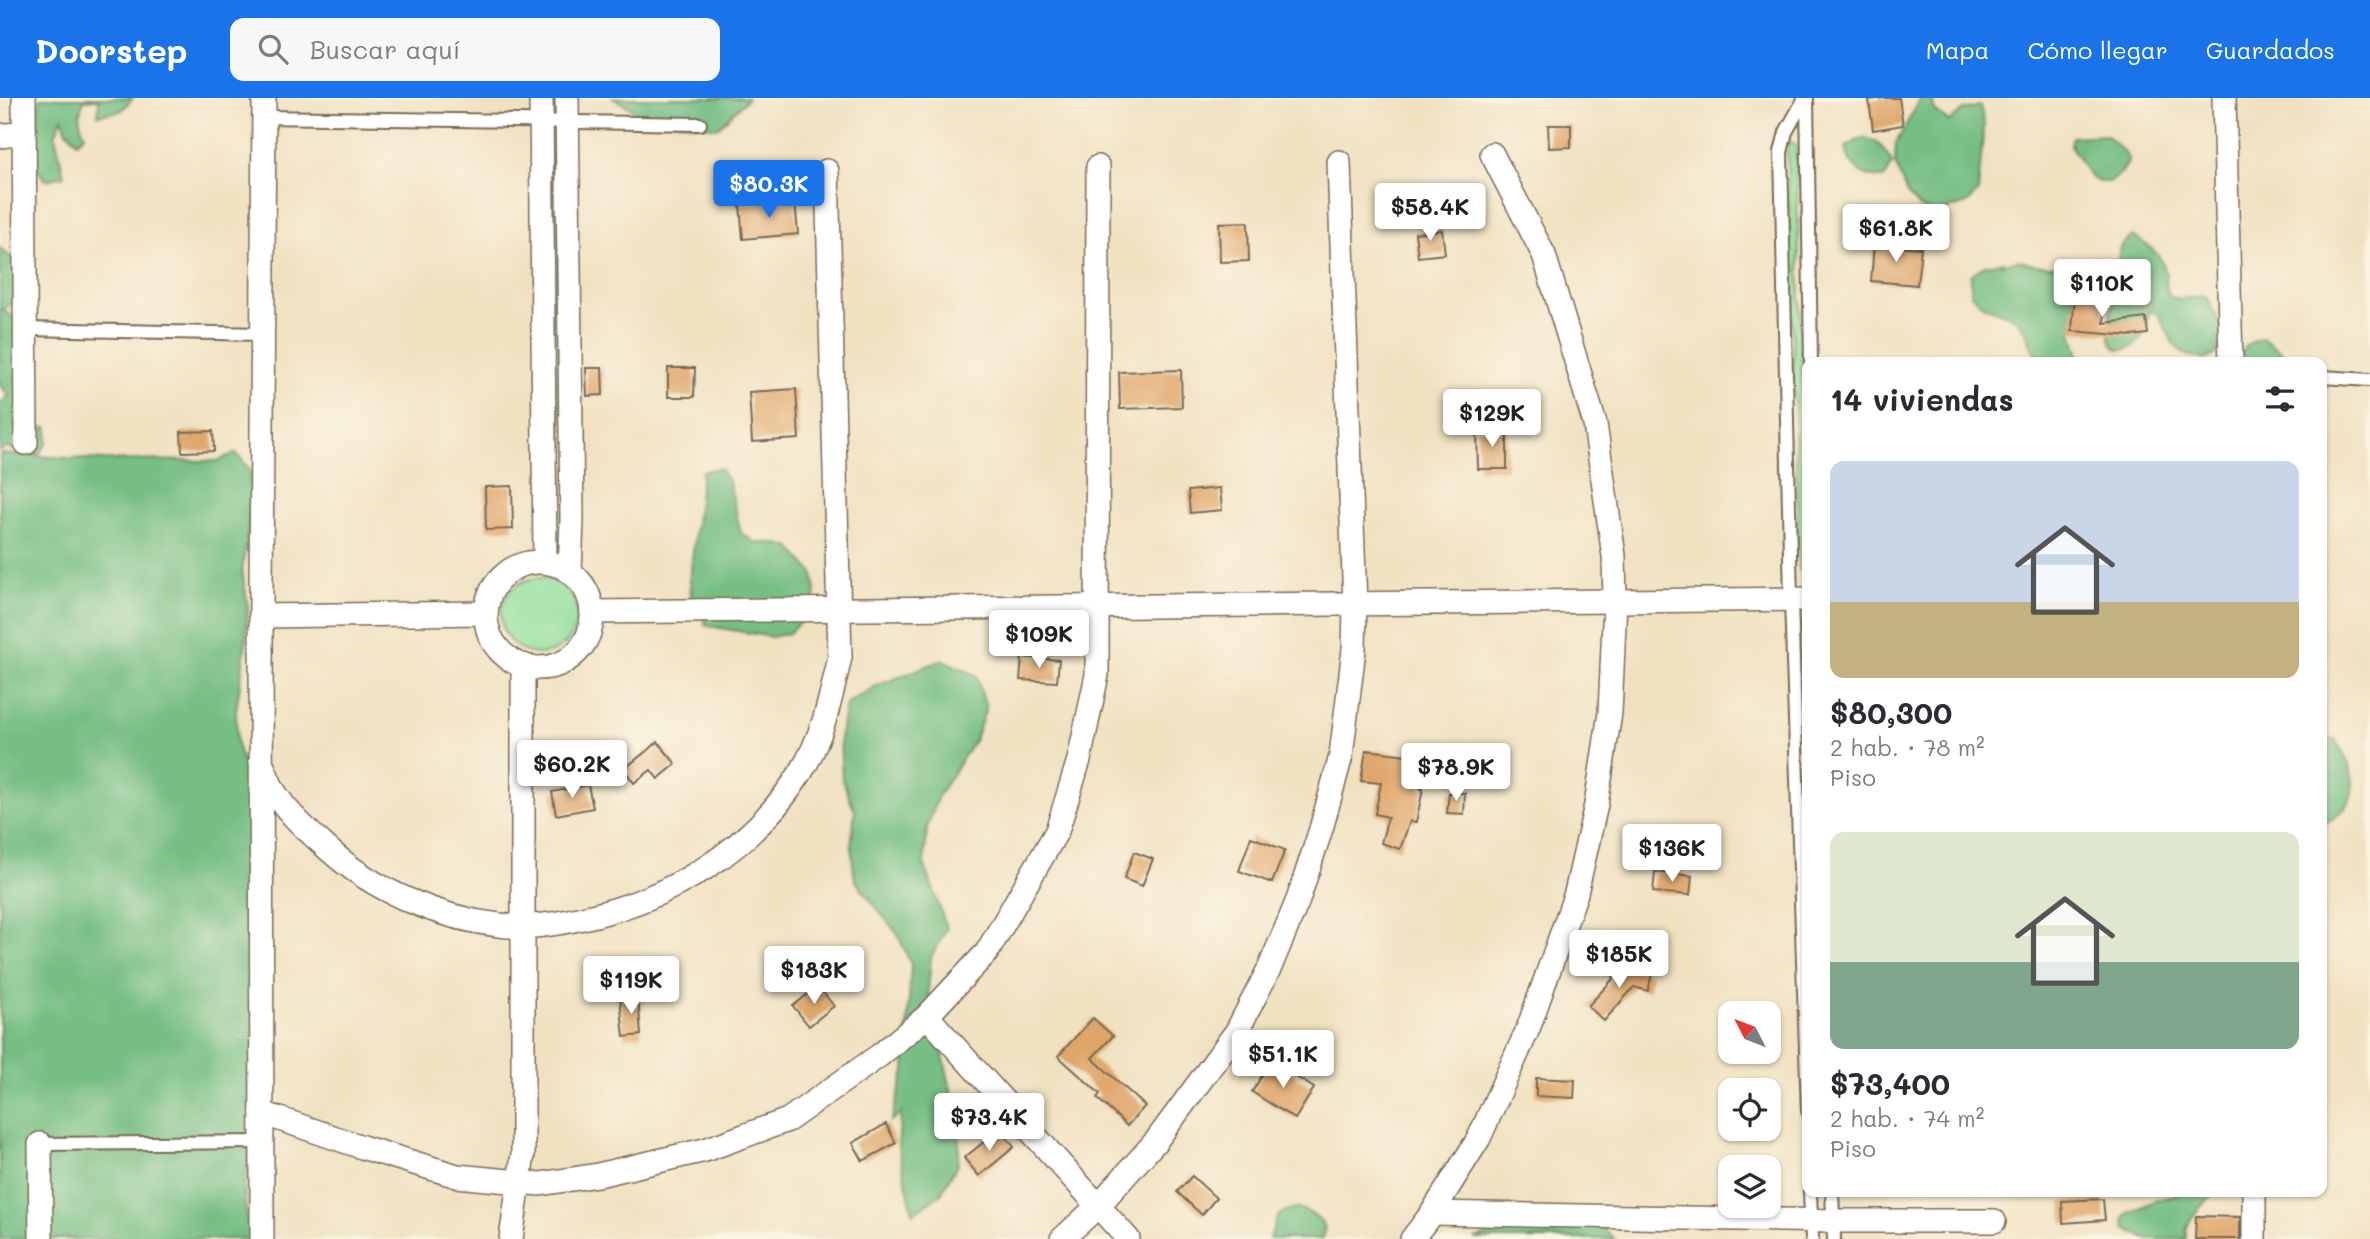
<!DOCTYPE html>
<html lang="es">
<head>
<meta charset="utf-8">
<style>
	body { margin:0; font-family:Mali,sans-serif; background:#f7f7f7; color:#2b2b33; height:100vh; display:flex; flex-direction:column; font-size:26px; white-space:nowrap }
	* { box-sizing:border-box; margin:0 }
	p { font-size:23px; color:#7c7c81 }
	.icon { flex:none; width:38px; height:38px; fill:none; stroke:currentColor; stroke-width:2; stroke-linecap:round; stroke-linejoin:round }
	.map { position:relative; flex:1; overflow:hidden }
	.details { position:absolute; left:1802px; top:259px; width:525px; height:840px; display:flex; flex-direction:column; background:#fff; border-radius:14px; box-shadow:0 2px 5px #0004 }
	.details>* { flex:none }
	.needle { width:46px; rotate:312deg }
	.fabs { position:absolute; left:1718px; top:903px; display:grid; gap:14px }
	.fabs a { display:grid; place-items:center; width:63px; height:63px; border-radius:14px; background:#fff; box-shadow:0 2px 5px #0004; font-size:35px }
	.price { position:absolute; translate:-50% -60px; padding:0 16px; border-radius:7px; background:#fff; color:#222; font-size:23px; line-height:46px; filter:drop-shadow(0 2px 4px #0008) }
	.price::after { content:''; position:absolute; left:50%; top:42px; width:21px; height:16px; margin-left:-10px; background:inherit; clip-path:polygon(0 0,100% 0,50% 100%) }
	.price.active { background:#1a73e8; color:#fff }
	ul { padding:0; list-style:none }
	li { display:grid; align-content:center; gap:14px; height:371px; padding:0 28px }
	li span { display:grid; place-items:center; height:217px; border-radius:14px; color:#555 }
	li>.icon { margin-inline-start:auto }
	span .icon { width:126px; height:126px; fill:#fffc; stroke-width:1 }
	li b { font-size:30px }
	h2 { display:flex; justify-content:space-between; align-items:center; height:84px; padding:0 28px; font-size:30px }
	header { display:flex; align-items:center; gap:42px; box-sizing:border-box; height:98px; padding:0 35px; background:#1a73e8; color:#fff }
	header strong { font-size:33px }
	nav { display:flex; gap:38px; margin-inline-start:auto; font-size:24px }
	.search { width:490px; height:63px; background:#f7f7f7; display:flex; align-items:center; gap:18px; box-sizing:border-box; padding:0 24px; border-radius:14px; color:#7c7c81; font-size:26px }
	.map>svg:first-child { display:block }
	.green { fill:#93df9c; stroke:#67845d; stroke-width:2 }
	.forest { fill:#76be84; stroke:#587451; stroke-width:2 }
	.building { fill:#dfa569 }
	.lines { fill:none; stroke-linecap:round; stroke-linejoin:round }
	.service-casing { stroke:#7a6a57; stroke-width:16 }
	.minor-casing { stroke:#7a6a57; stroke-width:26 }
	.service { stroke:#fff; stroke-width:12 }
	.minor { stroke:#fff; stroke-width:23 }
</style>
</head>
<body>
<header>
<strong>Doorstep</strong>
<div class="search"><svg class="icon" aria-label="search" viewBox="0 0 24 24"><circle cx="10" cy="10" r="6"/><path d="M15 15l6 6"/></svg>Buscar aquí</div>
<nav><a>Mapa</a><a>Cómo llegar</a><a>Guardados</a></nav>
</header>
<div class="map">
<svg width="2370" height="1141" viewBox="0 0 2370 1141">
	<rect width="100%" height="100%" fill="#fcf5e5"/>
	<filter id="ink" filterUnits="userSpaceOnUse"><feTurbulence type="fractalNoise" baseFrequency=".0143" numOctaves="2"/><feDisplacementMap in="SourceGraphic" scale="14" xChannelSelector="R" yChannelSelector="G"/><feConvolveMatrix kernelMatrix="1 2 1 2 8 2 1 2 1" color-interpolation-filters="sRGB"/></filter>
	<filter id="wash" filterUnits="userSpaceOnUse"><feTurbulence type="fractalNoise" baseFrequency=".00686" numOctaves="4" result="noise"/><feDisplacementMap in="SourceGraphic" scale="28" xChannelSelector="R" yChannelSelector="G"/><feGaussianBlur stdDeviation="1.57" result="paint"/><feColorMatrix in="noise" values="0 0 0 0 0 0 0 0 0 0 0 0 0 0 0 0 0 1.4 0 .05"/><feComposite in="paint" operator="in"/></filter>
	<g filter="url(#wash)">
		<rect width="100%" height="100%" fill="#f0e1c1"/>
		<g class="green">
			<polygon points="553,36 557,37 563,437 560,440 555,439 550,39"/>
			<polygon points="1790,44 1796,47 1807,471 1804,474 1799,472 1787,47"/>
			<circle cx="539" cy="518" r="38"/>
			<polygon points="1806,523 1808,525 1808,799 1800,527"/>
		</g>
		<g class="forest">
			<path d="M40 0H133L121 13 98 17 99 1 84 2C78 17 78 23 85 37L77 44 67 33 62 20 55 37 64 78 45 82C25 58 36 29 40 0Z"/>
			<polygon points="613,0 748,0 718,30 647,20"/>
			<polygon points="1921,0 1932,0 1935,13 1949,24 1963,12 1980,8 1984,25 1978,94 1967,105 1935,116 1919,109 1907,96 1895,64 1896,45"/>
			<path d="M2106 37 2125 55 2129 62C2116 89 2094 93 2081 64 2077 54 2068 52 2072 39Z"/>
			<path d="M1862 40C1879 41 1885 52 1893 66L1884 80C1864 80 1849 70 1846 49Z"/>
			<path d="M2133 138C2148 147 2164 157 2166 177 2167 187 2165 191 2171 199L2180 201 2206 198 2222 230 2225 246 2213 258 2204 261 2187 257 2174 247 2158 215 2150 213C2148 220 2146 228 2144 235 2138 248 2119 261 2111 243 2107 234 2113 224 2110 215L2126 181 2118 166 2120 149Z"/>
			<polygon points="0,150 19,166 17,202 3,212 18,222 29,330 48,329 47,345 39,356 23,356 7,349 0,353 0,307 9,297 0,288"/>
			<path d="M2018 162C2048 174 2072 164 2103 164L2115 175C2103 195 2095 197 2073 199L2076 216 2072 234 2081 264H2038L2026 234 2015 220 1984 208 1971 196V177L1985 167 2004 164 2002 167Z"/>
			<polygon points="2262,240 2295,264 2237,264 2246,247"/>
			<polygon points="236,355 251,373 251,407 242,474 248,507 246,544 236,613 237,646 257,713 262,991 244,1089 247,1123 252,1141 0,1141 0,356 104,362 217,363"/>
			<polygon points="720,370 729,385 741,435 756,445 773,445 790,449 813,475 816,494 813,511 789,535 772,539 703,527 707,526 691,498 690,480 702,373"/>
			<polygon points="942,562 976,577 986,610 975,641 938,698 927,730 924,765 947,831 931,859 928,893 960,1030 958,1065 940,1097 913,1115 898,1048 901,1015 891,1023 905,973 911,866 898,837 855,782 851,748 855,713 842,681 840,641 846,606 876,588"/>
			<path d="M2322 640 2334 642C2347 657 2359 683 2349 704 2344 714 2333 720 2324 726H2322Z"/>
			<path d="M2181 1094H2216C2203 1107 2183 1122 2186 1141H2146L2125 1130 2124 1121 2129 1114C2139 1112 2143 1108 2152 1104 2162 1099 2172 1101 2181 1094Z"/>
			<path d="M1297 1110C1310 1113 1318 1119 1325 1129L1322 1141H1270C1276 1122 1274 1114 1297 1110Z"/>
			<polygon points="1532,1112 1602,1129 1615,1141 1475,1141 1501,1132"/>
		</g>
		<g id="blocks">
			<g class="building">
				<polygon points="1884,0 1899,0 1903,27 1873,32 1869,2"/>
				<polygon points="1548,27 1571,27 1571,49 1549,50"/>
				<polygon points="795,102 798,136 743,141 740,107"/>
				<polygon points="1248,124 1249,163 1220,164 1219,125"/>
				<polygon points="1442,132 1445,156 1418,159 1415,135"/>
				<polygon points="1874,146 1921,150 1917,187 1871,183"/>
				<polygon points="2075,196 2106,199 2104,225 2146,220 2148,236 2132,238 2072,233"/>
				<polygon points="586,270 602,270 603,297 587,298"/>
				<polygon points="668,270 695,270 694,299 668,299"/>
				<polygon points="1181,272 1182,309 1120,311 1119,274"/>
				<polygon points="796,291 799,341 752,344 749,294"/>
				<polygon points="1477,332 1507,332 1507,371 1478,371"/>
				<polygon points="213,333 214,353 182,354 181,334"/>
				<polygon points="512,388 513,431 486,432 485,389"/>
				<polygon points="1220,390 1222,412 1190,415 1188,393"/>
				<polygon points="1022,559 1059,562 1057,584 1020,582"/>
				<polygon points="658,644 676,666 658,681 651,672 634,685 624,671"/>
				<polygon points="1366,652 1424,659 1420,690 1423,691 1416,724 1410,723 1400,751 1381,745 1388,719 1375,716 1381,685 1361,683"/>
				<polygon points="588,687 593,710 556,717 552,694"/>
				<polygon points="1449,695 1465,695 1464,716 1447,715"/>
				<polygon points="1251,739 1285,752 1272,785 1239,773"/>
				<polygon points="1134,754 1153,761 1142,788 1124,781"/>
				<polygon points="1655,774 1692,778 1690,797 1653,794"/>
				<polygon points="1616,866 1652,876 1648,893 1634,889 1604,923 1588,908 1613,881"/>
				<polygon points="818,888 834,908 809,928 793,908"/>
				<polygon points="638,898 641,937 624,939 620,900"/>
				<polygon points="1093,920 1113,938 1092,960 1145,1008 1127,1028 1097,1000 1100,996 1058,958"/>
				<polygon points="1271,963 1314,990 1295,1021 1252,994"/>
				<polygon points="1536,980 1575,982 1574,1000 1536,998"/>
				<polygon points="886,1026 896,1045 863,1063 853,1045"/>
				<polygon points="1000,1031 1014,1049 979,1078 964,1060"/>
				<polygon points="1192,1078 1216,1100 1202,1117 1177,1094"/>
				<polygon points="2103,1101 2105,1122 2063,1125 2062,1103"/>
				<polygon points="2196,1118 2240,1119 2240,1141 2195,1141"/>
			</g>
		</g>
	</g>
	<g filter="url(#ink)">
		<use href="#blocks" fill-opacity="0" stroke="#7a6a57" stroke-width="2"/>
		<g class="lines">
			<defs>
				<g id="service">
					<polyline points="1805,0 1786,34 1781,54 1791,501 1808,1013"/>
					<polyline points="1807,0 1811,264"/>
					<polyline points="264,19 700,26"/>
					<polyline points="25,231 262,236"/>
					<polyline points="2322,279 2370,282"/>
					<polyline points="40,1046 262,1044"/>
					<polyline points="1810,1094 1812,1141"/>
					<polyline points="1832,1094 1834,1141"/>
				</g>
				<g id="minor">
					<polyline points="24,0 26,345"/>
					<polyline points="541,0 545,464"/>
					<polyline points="567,0 572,422 570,473"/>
					<polyline points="2224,0 2231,264"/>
					<polyline points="0,38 24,35"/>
					<circle cx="539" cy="517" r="53"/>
					<polyline points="592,514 1808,501"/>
					<polyline points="261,518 486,515"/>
					<path d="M261 664C265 673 269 684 274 693 287 715 309 734 328 751 373 792 438 820 499 827 528 831 556 826 583 820 671 801 752 752 801 674 823 639 831 599 840 559L827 73"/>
					<polyline points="927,918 1128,1141"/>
					<polyline points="262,1015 362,1049 457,1078 540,1086 598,1077 705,1052 788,1022 880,957 927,918 987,854 1057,733 1079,662 1097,577 1098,69"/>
					<polyline points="40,1046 41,1141"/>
					<polyline points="2254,1094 2254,1141"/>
					<polyline points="1432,1115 1834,1123 1994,1123"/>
					<polyline points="262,1141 261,495 264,0"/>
					<polyline points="511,1141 523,1056 523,567"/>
					<polyline points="1062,1141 1098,1108 1156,1043 1237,933 1270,869 1298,802 1321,731 1341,658 1354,551 1355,507 1339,64"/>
					<polyline points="1412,1141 1432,1115 1479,1040 1528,931 1576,795 1596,707 1610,615 1615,504 1614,458 1595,326 1544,157 1492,56"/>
				</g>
			</defs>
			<use href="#service" class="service-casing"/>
			<use href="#minor" class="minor-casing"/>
			<use href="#service" class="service"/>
			<use href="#minor" class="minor"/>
		</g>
	</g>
</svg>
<div class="fabs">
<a><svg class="needle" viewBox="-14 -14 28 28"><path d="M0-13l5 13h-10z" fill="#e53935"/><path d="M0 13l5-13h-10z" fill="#7c7c81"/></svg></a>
<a><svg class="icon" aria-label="locate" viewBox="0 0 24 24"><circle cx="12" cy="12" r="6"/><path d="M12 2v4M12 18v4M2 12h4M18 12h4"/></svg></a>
<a><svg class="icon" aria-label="layers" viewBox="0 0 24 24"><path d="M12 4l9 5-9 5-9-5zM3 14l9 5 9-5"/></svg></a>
</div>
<b class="price active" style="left:769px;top:122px">$80.3K</b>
<b class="price" style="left:1430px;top:145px">$58.4K</b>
<b class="price" style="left:1896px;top:166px">$61.8K</b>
<b class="price" style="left:2102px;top:221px">$110K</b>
<b class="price" style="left:1492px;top:351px">$129K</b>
<b class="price" style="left:1039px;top:572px">$109K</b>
<b class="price" style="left:572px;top:702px">$60.2K</b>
<b class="price" style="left:1456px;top:705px">$78.9K</b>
<b class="price" style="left:1672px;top:786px">$136K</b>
<b class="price" style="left:1619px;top:892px">$185K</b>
<b class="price" style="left:814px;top:908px">$183K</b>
<b class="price" style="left:631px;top:918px">$119K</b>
<b class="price" style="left:1283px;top:992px">$51.1K</b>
<b class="price" style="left:989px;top:1055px">$73.4K</b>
<section class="details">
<h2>14 viviendas<svg class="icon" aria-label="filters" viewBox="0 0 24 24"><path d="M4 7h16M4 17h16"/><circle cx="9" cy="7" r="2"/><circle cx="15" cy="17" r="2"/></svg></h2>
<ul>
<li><span style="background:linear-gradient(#c9d6e8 65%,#c2b280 0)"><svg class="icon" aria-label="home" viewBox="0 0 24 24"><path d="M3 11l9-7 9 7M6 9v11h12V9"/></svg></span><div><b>$80,300</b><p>2 hab. · 78 m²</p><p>Piso</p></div></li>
<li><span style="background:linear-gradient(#dfe7d0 60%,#7fa58c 0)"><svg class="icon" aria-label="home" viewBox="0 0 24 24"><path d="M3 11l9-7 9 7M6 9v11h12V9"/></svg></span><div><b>$73,400</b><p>2 hab. · 74 m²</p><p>Piso</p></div></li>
</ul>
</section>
</div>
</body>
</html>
